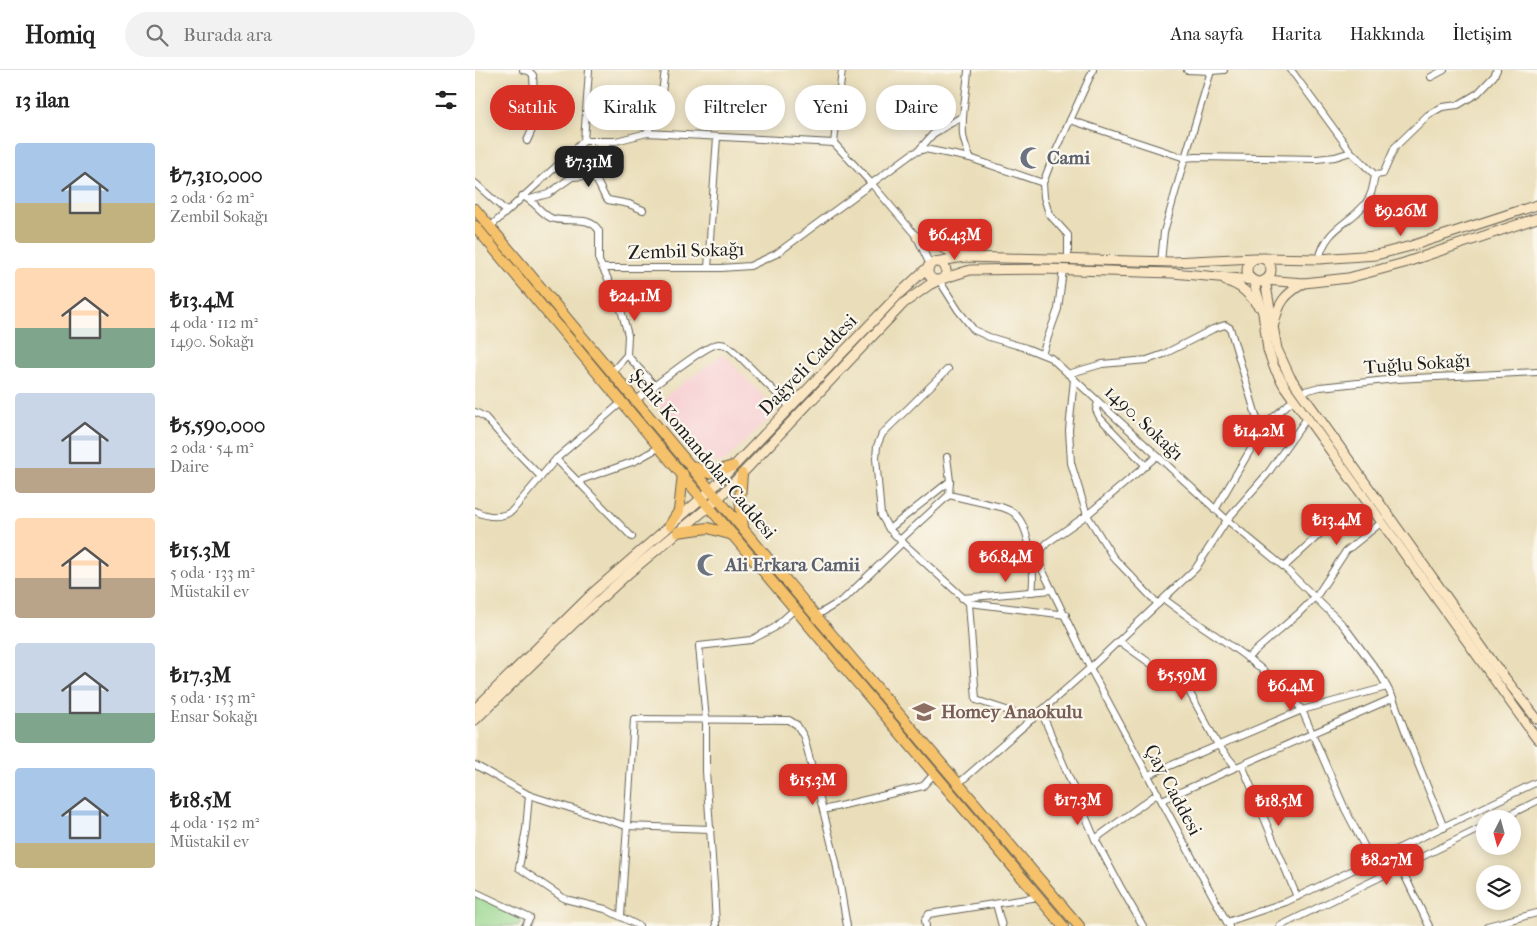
<!DOCTYPE html>
<html lang="tr">
<head>
<meta charset="utf-8">
<style>
	body { margin:0; font-family:"IM FELL French Canon",serif; background:#f2f2f2; color:#222; height:100vh; display:flex; flex-direction:column; font-size:19px; white-space:nowrap }
	* { box-sizing:border-box; margin:0 }
	p { font-size:16px; color:#767676 }
	.icon { flex:none; width:28px; height:28px; fill:none; stroke:currentColor; stroke-width:2; stroke-linecap:round; stroke-linejoin:round }
	.map { position:relative; flex:1; overflow:hidden }
	.panel { display:flex; flex-direction:column; background:#fff; width:475px }
	.panel>* { flex:none }
	.top-card { position:absolute; left:15px; top:15px; width:475px; height:45px; display:flex; gap:10px }
	.needle { width:32px; rotate:186deg }
	.controls { position:absolute; left:1001px; top:740px; display:grid; gap:10px }
	.controls a { display:grid; place-items:center; width:45px; height:45px; border-radius:50%; background:#fff; box-shadow:0 2px 12px #0003; font-size:25px }
	.price { position:absolute; translate:-50% -42px; padding:0 11px; border-radius:10px; background:#d93025; color:#fff; font-size:16px; line-height:32px; filter:drop-shadow(0 1px 2px #0008) }
	.price::after { content:''; position:absolute; left:50%; top:30px; width:15px; height:11px; margin-left:-8px; background:inherit; clip-path:polygon(0 0,100% 0,50% 100%) }
	.price.selected { background:#222; color:#fff }
	ul { padding:0; list-style:none }
	li { display:flex; align-items:center; gap:15px; height:125px; padding:0 15px }
	li span { display:grid; place-items:center; flex:none; width:140px; height:100px; border-radius:5px; color:#555 }
	li>.icon { margin-inline-start:auto }
	span .icon { width:60px; height:60px; fill:#fffc; stroke-width:1 }
	li b { font-size:21px }
	h2 { display:flex; justify-content:space-between; align-items:center; height:60px; padding:0 15px; font-size:21px }
	.pill { padding:0 18px; border-radius:22px; background:#fff; box-shadow:0 2px 12px #0003; font-size:18px; line-height:45px }
	.pill.selected { background:#d93025; color:#fff }
	header { display:flex; align-items:center; gap:30px; box-sizing:border-box; height:70px; padding:0 25px; background:#fff; border-bottom:1px solid #e0e0e0 }
	header strong { font-size:24px }
	nav { display:flex; gap:28px; margin-inline-start:auto; font-size:18px }
	.search { width:350px; height:45px; background:#f2f2f2; display:flex; align-items:center; gap:12px; box-sizing:border-box; padding:0 18px; border-radius:28px; color:#767676; font-size:19px }
	main { display:flex; flex:1; min-height:0 }
	.map>svg:first-child { display:block }
	.built { fill:#f7cfd3 }
	.green { fill:#95d68d; stroke:#587954 }
	.lines { fill:none; stroke-linecap:round; stroke-linejoin:round }
	.street-casing { stroke:#646053; stroke-width:8 }
	.secondary-casing { stroke:#646053; stroke-width:11 }
	.primary-casing { stroke:#646053; stroke-width:12 }
	.street { stroke:#fff; stroke-width:6 }
	.secondary { stroke:#fbe6c4; stroke-width:9 }
	.primary { stroke:#f5c16b; stroke-width:10 }
	.labels { text-anchor:middle; dominant-baseline:central; stroke-width:4.5; stroke-linejoin:round; paint-order:stroke }
	.worship-label { font-size:19px; font-weight:bold; fill:#5b616d; stroke:#fbf7ec; text-anchor:start }
	.street-label { font-size:19px; fill:#1c1c1c; stroke:#fbf7ec }
	.education-label { font-size:19px; font-weight:bold; fill:#785e54; stroke:#fbf7ec; text-anchor:start }
</style>
</head>
<body>
<header>
<strong>Homiq</strong>
<div class="search"><svg class="icon" aria-label="search" viewBox="0 0 24 24"><circle cx="10" cy="10" r="6"/><path d="M15 15l6 6"/></svg>Burada ara</div>
<nav><a>Ana sayfa</a><a>Harita</a><a>Hakkında</a><a>İletişim</a></nav>
</header>
<main>
<section class="panel">
<h2>13 ilan<svg class="icon" aria-label="filters" viewBox="0 0 24 24"><path d="M4 7h16M4 17h16"/><circle cx="9" cy="7" r="2"/><circle cx="15" cy="17" r="2"/></svg></h2>
<ul>
<li><span style="background:linear-gradient(#a9c7e8 60%,#c2b280 0)"><svg class="icon" aria-label="home" viewBox="0 0 24 24"><path d="M3 11l9-7 9 7M6 9v11h12V9"/></svg></span><div><b>₺7,310,000</b><p>2 oda · 62 m²</p><p>Zembil Sokağı</p></div></li>
<li><span style="background:linear-gradient(#ffd9b3 60%,#7fa58c 0)"><svg class="icon" aria-label="home" viewBox="0 0 24 24"><path d="M3 11l9-7 9 7M6 9v11h12V9"/></svg></span><div><b>₺13.4M</b><p>4 oda · 112 m²</p><p>1490. Sokağı</p></div></li>
<li><span style="background:linear-gradient(#c9d6e8 75%,#b9a48a 0)"><svg class="icon" aria-label="home" viewBox="0 0 24 24"><path d="M3 11l9-7 9 7M6 9v11h12V9"/></svg></span><div><b>₺5,590,000</b><p>2 oda · 54 m²</p><p>Daire</p></div></li>
<li><span style="background:linear-gradient(#ffd9b3 60%,#b9a48a 0)"><svg class="icon" aria-label="home" viewBox="0 0 24 24"><path d="M3 11l9-7 9 7M6 9v11h12V9"/></svg></span><div><b>₺15.3M</b><p>5 oda · 133 m²</p><p>Müstakil ev</p></div></li>
<li><span style="background:linear-gradient(#c9d6e8 70%,#7fa58c 0)"><svg class="icon" aria-label="home" viewBox="0 0 24 24"><path d="M3 11l9-7 9 7M6 9v11h12V9"/></svg></span><div><b>₺17.3M</b><p>5 oda · 153 m²</p><p>Ensar Sokağı</p></div></li>
<li><span style="background:linear-gradient(#a9c7e8 75%,#c2b280 0)"><svg class="icon" aria-label="home" viewBox="0 0 24 24"><path d="M3 11l9-7 9 7M6 9v11h12V9"/></svg></span><div><b>₺18.5M</b><p>4 oda · 152 m²</p><p>Müstakil ev</p></div></li>
</ul>
</section>
<div class="map">
<svg width="1062" height="856" viewBox="0 0 1062 856">
	<rect width="100%" height="100%" fill="#fbf7ec"/>
	<filter id="ink" filterUnits="userSpaceOnUse"><feTurbulence type="fractalNoise" baseFrequency=".02" numOctaves="2"/><feDisplacementMap in="SourceGraphic" scale="10" xChannelSelector="R" yChannelSelector="G"/><feConvolveMatrix kernelMatrix="1 2 1 2 8 2 1 2 1" color-interpolation-filters="sRGB"/></filter>
	<filter id="wash" filterUnits="userSpaceOnUse"><feTurbulence type="fractalNoise" baseFrequency=".0096" numOctaves="4" result="noise"/><feDisplacementMap in="SourceGraphic" scale="20" xChannelSelector="R" yChannelSelector="G"/><feGaussianBlur stdDeviation="1.12" result="paint"/><feColorMatrix in="noise" values="0 0 0 0 0 0 0 0 0 0 0 0 0 0 0 0 0 1.4 0 .05"/><feComposite in="paint" operator="in"/></filter>
	<g filter="url(#wash)">
		<rect width="100%" height="100%" fill="#eadeba"/>
		<polygon class="built" points="248,284 302,341 248,393 236,392 184,335 184,331"/>
		<polygon class="green" points="0,824 48,848 43,856 0,856"/>
	</g>
	<g filter="url(#ink)">
		<g class="lines">
			<defs>
				<g id="street">
					<polyline points="48,0 54,1 58,5 59,25 65,36 65,42 52,71"/>
					<path d="M493 0C492 22 486 43 488 65 489 73 493 81 495 88"/>
					<polyline points="712,0 736,1 749,0"/>
					<polyline points="816,0 876,82 900,105"/>
					<polyline points="736,1 710,88 721,87 842,89 860,87 876,82"/>
					<polyline points="956,7 969,0"/>
					<polyline points="595,50 710,88 689,162 686,192"/>
					<polyline points="172,63 185,38 190,0"/>
					<polyline points="109,71 114,0"/>
					<polyline points="359,73 396,113 442,167 455,195"/>
					<polyline points="359,73 367,0"/>
					<polyline points="444,80 458,64 488,46"/>
					<polyline points="0,113 31,141"/>
					<path d="M47 126C60 131 65 143 76 148 91 154 115 144 124 161V191L143 229 153 265 152 285 137 302"/>
					<polyline points="55,129 73,124 97,107 112,106 122,111 129,125 133,130 154,134 168,140"/>
					<polyline points="15,157 109,71 141,71 172,63 359,73"/>
					<polyline points="593,189 593,165 574,144 569,127 568,113 576,92 618,0"/>
					<path d="M844 189C852 157 872 156 890 134 897 126 898 115 900 105L908 104 920 77 953 45 967 37 983 35 1003 23 1019 6 1022 0"/>
					<polyline points="128,198 246,198 275,196 301,184 438,83 450,79 495,88 568,113"/>
					<polyline points="233,198 242,67"/>
					<polyline points="464,210 483,240 499,260 514,267 551,278 576,288 752,450 809,497 869,556 906,606 918,628 935,674 969,758"/>
					<polyline points="567,284 583,239 588,200"/>
					<polyline points="152,285 180,316"/>
					<polyline points="593,304 627,294 672,290 689,284 738,259 750,255 755,258 785,359"/>
					<polyline points="599,309 594,360 596,393 612,445 572,473 567,479 564,493 615,598 754,856"/>
					<polyline points="826,322 845,317 921,309 1062,302"/>
					<path d="M161 330C175 320 230 274 244 274 252 274 255 278 261 283L315 337"/>
					<polyline points="623,332 621,340 625,348 671,396"/>
					<polyline points="0,342 10,347 32,372 66,407"/>
					<polyline points="682,386 612,445 638,487 683,534"/>
					<polyline points="472,387 475,411 474,425 425,470 494,533"/>
					<polyline points="81,389 157,467"/>
					<polyline points="103,411 160,391 185,377"/>
					<path d="M474 425 526 437C531 439 536 440 540 444 555 457 560 503 557 522"/>
					<polyline points="740,440 780,372 785,359 819,329"/>
					<path d="M0 441C12 447 25 449 37 441L81 389 147 332"/>
					<polyline points="414,459 475,411"/>
					<polyline points="425,470 414,459 406,445 401,388 402,376 407,364 473,299"/>
					<polyline points="809,497 860,450"/>
					<polyline points="487,528 577,520"/>
					<path d="M689 529C736 565 790 592 827 640L870 739 897 791"/>
					<polyline points="341,546 369,529 428,472"/>
					<polyline points="644,571 707,616 715,623 743,675 761,697"/>
					<polyline points="772,588 824,543 843,524 871,481 907,452"/>
					<polyline points="566,641 620,769 645,816 668,856"/>
					<polyline points="558,649 501,630 494,533 591,545"/>
					<polyline points="0,695 54,725 151,756 236,759"/>
					<polyline points="767,695 822,827"/>
					<polyline points="673,705 827,640 912,617"/>
					<polyline points="483,714 615,598 721,498 752,450 793,403 832,348"/>
					<polyline points="54,725 51,759 44,798 90,829 130,839 164,856"/>
					<polyline points="687,730 918,628"/>
					<polyline points="1026,749 1062,731"/>
					<polyline points="620,769 683,723"/>
					<polyline points="906,787 910,792 926,798 954,856"/>
					<polyline points="0,822 55,848 50,856"/>
					<polyline points="521,834 527,856"/>
					<polyline points="146,846 159,649 314,650 322,655 329,667 348,740"/>
					<polyline points="752,852 811,832 1062,712"/>
					<polyline points="241,856 239,816 231,701 231,650 224,576 276,570 299,558 321,538"/>
					<polyline points="372,856 361,792 348,740 448,716 460,703"/>
					<polyline points="451,856 450,850 454,844 564,827"/>
					<polyline points="805,856 1010,756"/>
					<polyline points="1012,856 1062,843"/>
				</g>
				<g id="secondary">
					<polyline points="1062,148 929,193 892,203 873,208 829,213 790,210 802,279 815,307 1019,594 1062,649"/>
					<polyline points="442,167 489,187"/>
					<circle cx="784" cy="200" r="12"/>
					<polyline points="788,188 844,189 901,185 936,176 1062,135"/>
					<circle cx="462" cy="201" r="9"/>
					<polyline points="460,192 489,187 697,192 780,188"/>
					<polyline points="467,209 495,200 569,199 697,203 778,210 788,243 793,280 799,297 810,317 1062,669"/>
					<path d="M751 211C766 215 774 224 783 236"/>
					<path d="M799 254C804 232 809 225 829 213"/>
					<polyline points="0,639 120,521 236,420 424,224 455,195"/>
					<polyline points="0,650 97,555 155,502 243,429 429,233 454,215 464,210"/>
				</g>
				<g id="primary">
					<polyline points="0,139 341,546 604,856"/>
					<polyline points="0,156 234,437 588,856"/>
					<polyline points="217,396 234,403 258,396"/>
					<polyline points="267,404 265,429 268,457"/>
					<polyline points="195,455 204,441 208,404"/>
					<polyline points="203,462 233,458 258,465"/>
				</g>
			</defs>
			<use href="#street" class="street-casing"/>
			<use href="#secondary" class="secondary-casing"/>
			<use href="#primary" class="primary-casing"/>
			<use href="#street" class="street"/>
			<use href="#secondary" class="secondary"/>
			<use href="#primary" class="primary"/>
		</g>
	</g>
	<defs>
		<symbol id="mosque-bare" viewBox="-9 -9 18 18"><path d="M3.5-4.9A6 6 0 1 0 3.5 4.9A5 5 0 1 1 3.5-4.9Z" fill="#6b7280" stroke="#fbf7ec" stroke-width="2.5" paint-order="stroke"/></symbol>
		<symbol id="school-bare" viewBox="-9 -9 18 18"><path d="M0-5L7-2L0 1L-7-2ZM-4 1L0 2.5L4 1V4Q0 6-4 4Z" fill="#8d6e63" stroke="#fbf7ec" stroke-width="2.5" paint-order="stroke"/></symbol>
	</defs>
	<g fill-rule="evenodd">
		<use href="#mosque-bare" x="540" y="72" width="32" height="32"/>
		<use href="#mosque-bare" x="217" y="479" width="32" height="32"/>
		<use href="#school-bare" x="433" y="626" width="32" height="32"/>
	</g>
	<g class="labels">
		<g class="worship-label">
			<text x="572" y="88">Cami</text>
			<text x="250" y="495">Ali Erkara Camii</text>
		</g>
		<g class="street-label">
			<text transform="translate(211 181) rotate(-2)">Zembil Sokağı</text>
			<text transform="translate(942 294) rotate(-4)">Tuğlu Sokağı</text>
			<text transform="translate(333 295) rotate(-46)">Dağyeli Caddesi</text>
			<text transform="translate(669 353) rotate(43)">1490. Sokağı</text>
			<text transform="translate(228 384) rotate(50)">Şehit Komandolar Caddesi</text>
			<text transform="translate(698 720) rotate(62)">Çay Caddesi</text>
		</g>
		<g class="education-label">
			<text x="466" y="642">Homey Anaokulu</text>
		</g>
	</g>
</svg>
<div class="controls">
<a><svg class="needle" viewBox="-14 -14 28 28"><path d="M0-13l5 13h-10z" fill="#e53935"/><path d="M0 13l5-13h-10z" fill="#767676"/></svg></a>
<a><svg class="icon" aria-label="layers" viewBox="0 0 24 24"><path d="M12 4l9 5-9 5-9-5zM3 14l9 5 9-5"/></svg></a>
</div>
<b class="price selected" style="left:114px;top:118px">₺7.31M</b>
<b class="price" style="left:926px;top:167px">₺9.26M</b>
<b class="price" style="left:480px;top:191px">₺6.43M</b>
<b class="price" style="left:160px;top:252px">₺24.1M</b>
<b class="price" style="left:784px;top:387px">₺14.2M</b>
<b class="price" style="left:862px;top:476px">₺13.4M</b>
<b class="price" style="left:531px;top:513px">₺6.84M</b>
<b class="price" style="left:707px;top:631px">₺5.59M</b>
<b class="price" style="left:816px;top:642px">₺6.4M</b>
<b class="price" style="left:338px;top:736px">₺15.3M</b>
<b class="price" style="left:603px;top:756px">₺17.3M</b>
<b class="price" style="left:804px;top:757px">₺18.5M</b>
<b class="price" style="left:912px;top:816px">₺8.27M</b>
<div class="top-card">
<a class="pill selected">Satılık</a>
<a class="pill">Kiralık</a>
<a class="pill">Filtreler</a>
<a class="pill">Yeni</a>
<a class="pill">Daire</a>
</div>
</div>
</main>
</body>
</html>
